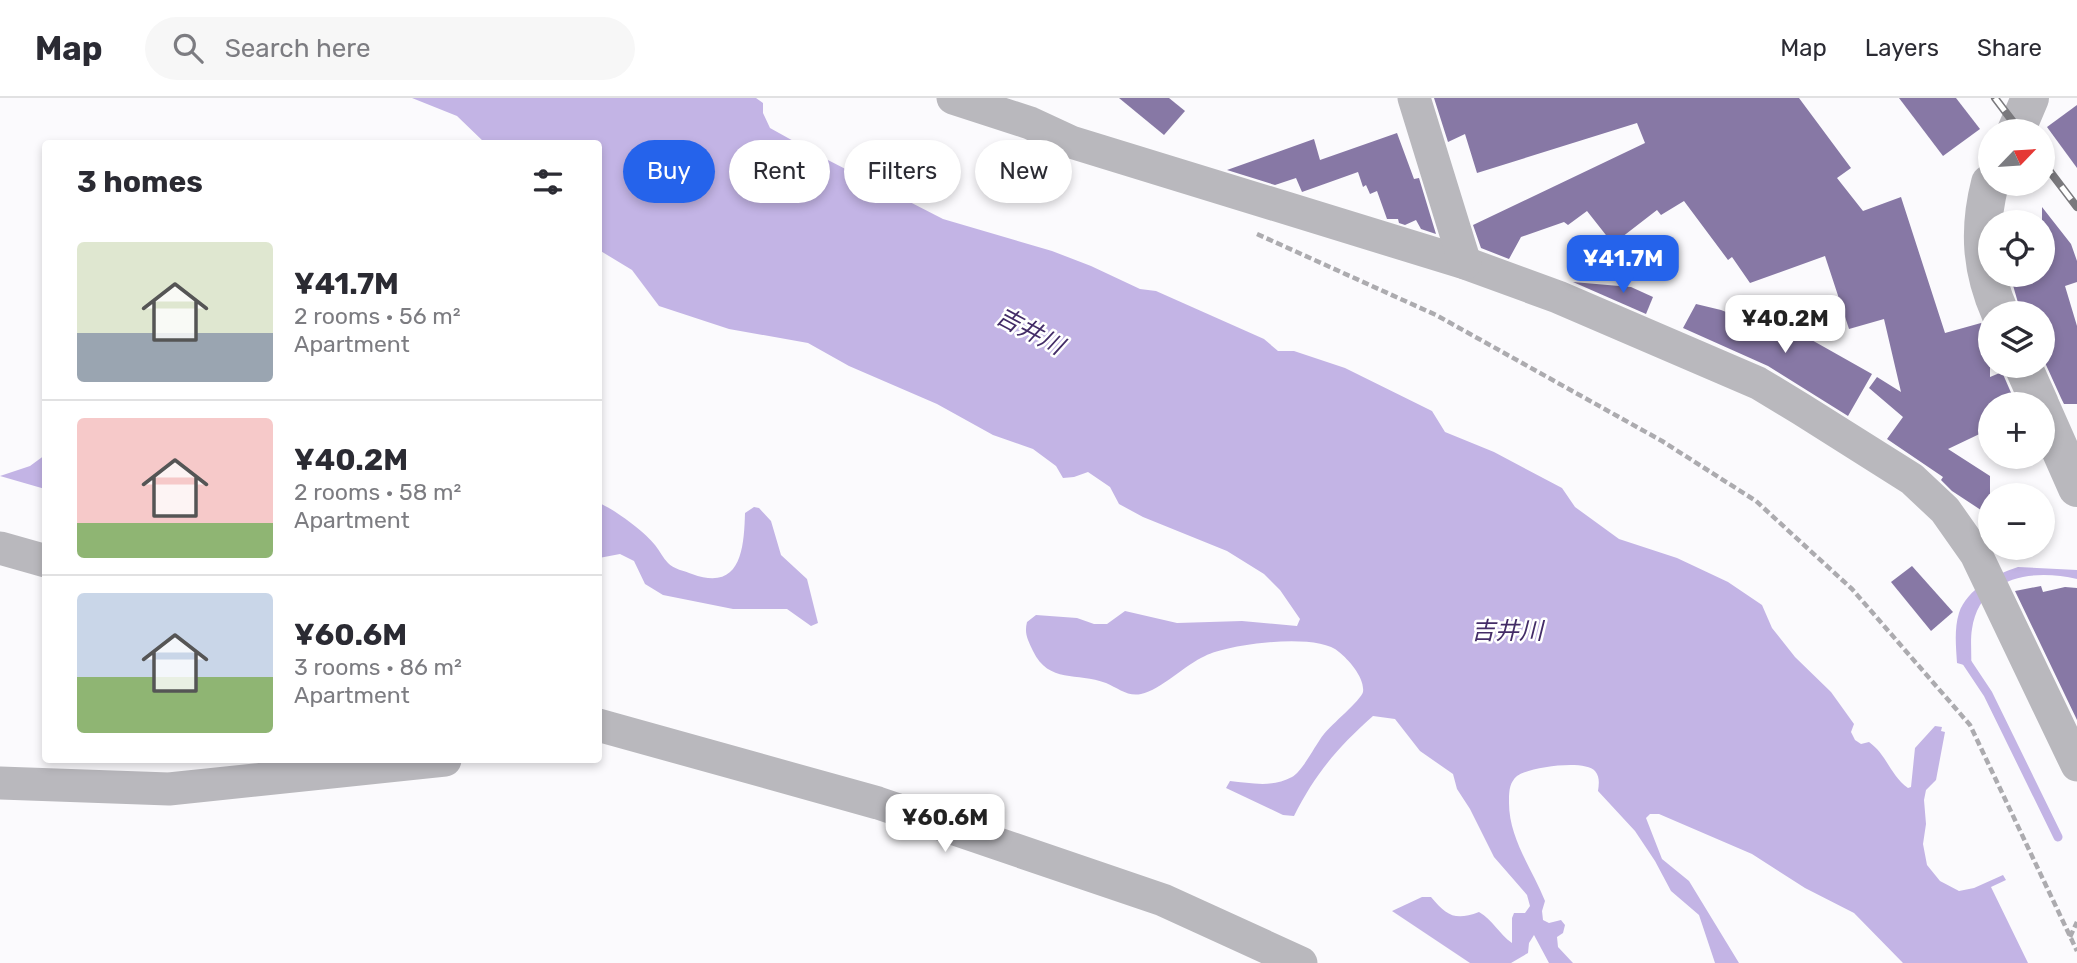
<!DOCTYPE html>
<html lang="en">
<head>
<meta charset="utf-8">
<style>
	body { margin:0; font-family:Rubik,"Noto Sans JP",sans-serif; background:#f7f7f7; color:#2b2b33; height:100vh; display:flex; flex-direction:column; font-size:26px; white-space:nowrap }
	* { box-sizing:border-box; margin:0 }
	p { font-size:23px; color:#7c7c81 }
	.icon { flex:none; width:38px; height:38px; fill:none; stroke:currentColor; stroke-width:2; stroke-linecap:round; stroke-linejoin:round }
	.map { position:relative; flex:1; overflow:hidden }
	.drawer { position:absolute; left:42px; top:42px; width:560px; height:623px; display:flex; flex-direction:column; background:#fff; border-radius:7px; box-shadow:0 4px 10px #0003 }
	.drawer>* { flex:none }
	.hud { position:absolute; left:623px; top:42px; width:665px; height:63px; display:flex; gap:14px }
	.needle { width:46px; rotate:65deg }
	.controls { position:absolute; left:1978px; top:21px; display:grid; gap:14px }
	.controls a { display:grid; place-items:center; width:77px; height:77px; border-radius:50%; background:#fff; box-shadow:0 4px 10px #0003; font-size:35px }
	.price { position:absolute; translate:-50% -60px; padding:0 16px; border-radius:14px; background:#fff; color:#222; font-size:23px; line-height:46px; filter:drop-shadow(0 2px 4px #0008) }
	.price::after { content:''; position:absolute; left:50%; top:42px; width:21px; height:16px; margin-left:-10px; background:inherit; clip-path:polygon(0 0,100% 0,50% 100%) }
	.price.on { background:#2563eb; color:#fff }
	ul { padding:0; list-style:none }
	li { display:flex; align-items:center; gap:21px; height:175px; padding:0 35px }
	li+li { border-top:2px solid #e1e1e2 }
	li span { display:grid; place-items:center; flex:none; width:196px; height:140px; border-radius:7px; color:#555 }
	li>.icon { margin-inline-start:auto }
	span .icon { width:84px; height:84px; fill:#fffc; stroke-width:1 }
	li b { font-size:30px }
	h2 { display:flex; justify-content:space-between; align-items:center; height:84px; padding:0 35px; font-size:30px }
	.chip { padding:0 24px; border-radius:32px; background:#fff; box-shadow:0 4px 10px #0003; font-size:24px; line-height:63px }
	.chip.on { background:#2563eb; color:#fff }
	header { display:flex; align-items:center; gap:42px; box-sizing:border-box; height:98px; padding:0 35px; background:#fff; border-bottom:2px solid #e1e1e2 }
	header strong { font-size:33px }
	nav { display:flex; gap:38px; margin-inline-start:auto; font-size:24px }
	.search { width:490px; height:63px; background:#f7f7f7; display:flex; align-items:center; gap:18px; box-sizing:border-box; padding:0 24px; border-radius:38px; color:#7c7c81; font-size:26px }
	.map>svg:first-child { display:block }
	.water { fill:#c3b4e5 }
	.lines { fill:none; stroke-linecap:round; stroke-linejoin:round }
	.stream { stroke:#c3b4e5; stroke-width:9 }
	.building { fill:#8778a5 }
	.path { stroke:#acabaf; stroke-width:4.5; stroke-dasharray:7 3.5; stroke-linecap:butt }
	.minor { stroke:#b9b8bd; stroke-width:33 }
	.tertiary { stroke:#b9b8bd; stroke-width:38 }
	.rail-casing { stroke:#7a797d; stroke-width:8 }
	.rail { stroke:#fff; stroke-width:5; stroke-dasharray:16; stroke-linecap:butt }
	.labels { text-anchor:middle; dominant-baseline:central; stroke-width:5; stroke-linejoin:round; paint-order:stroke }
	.water-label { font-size:24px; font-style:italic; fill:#432c67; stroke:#fff }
</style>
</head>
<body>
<header>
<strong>Map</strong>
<div class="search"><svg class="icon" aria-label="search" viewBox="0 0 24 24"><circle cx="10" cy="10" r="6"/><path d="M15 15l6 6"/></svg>Search here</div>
<nav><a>Map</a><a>Layers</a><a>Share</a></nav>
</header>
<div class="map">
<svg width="2077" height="865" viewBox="0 0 2077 865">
	<rect width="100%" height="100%" fill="#fbfafd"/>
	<g class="water">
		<path d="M412 0H756L763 5V15L770 30 824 60 943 121 1052 153 1091 168 1140 191 1156 193 1264 241 1278 253H1294L1345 270 1432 313 1445 334 1494 354 1562 390 1575 409 1619 441 1677 460 1728 484 1762 507 1772 530 1795 559 1831 594 1854 626 1851 634 1855 642 1861 646 1869 644C1887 657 1890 677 1908 690L1911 689 1915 650 1935 628 1942 629 1941 633 1945 634 1936 682 1926 692 1924 702 1926 726 1923 746 1927 767 1940 783 1959 793 1974 790 2003 777 2006 782 1991 789 2028 865H1903L1854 815 1805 790 1752 756 1659 716H1650L1646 720 1662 761 1689 783 1739 865H1715L1699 817 1671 793 1655 763 1635 733 1598 693C1599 686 1600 679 1595 673 1585 661 1529 669 1517 678 1510 684 1509 692 1509 702 1508 740 1532 770 1545 803L1542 813 1543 822 1549 825 1561 822 1565 827 1563 835 1557 839 1558 849 1573 865H1549L1534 837 1529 845 1528 855 1511 865H1470L1392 813 1422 799H1431C1447 818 1455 823 1479 814 1493 822 1499 836 1512 845V820L1514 815H1525L1530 808 1527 797 1494 759 1470 711 1457 691 1453 676 1420 653 1395 621 1373 618C1338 649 1315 676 1294 718L1283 717 1226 690 1230 683C1251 685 1272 690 1292 679 1303 673 1315 647 1324 636 1331 627 1361 602 1363 594 1365 580 1349 562 1339 554 1318 534 1229 546 1205 558 1186 566 1161 592 1141 596 1128 599 1118 590 1106 585 1077 574 1049 586 1033 553 1028 542 1024 536 1027 524L1036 517 1077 520 1094 526H1107L1125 513 1177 525 1242 523 1297 528 1300 521 1280 492 1264 476 1227 453 1143 419 1119 406 1110 389 1088 374 1074 379 1063 380 1056 368 1033 351 993 337 937 306 849 268 808 245 729 231 659 208 632 172 599 152 598 46 485 45 457 18Z"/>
		<polygon points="45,357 45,391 0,378 30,368"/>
		<path d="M599 405C614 411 645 434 655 447 660 453 663 460 668 465 673 471 685 473 692 476 741 494 744 451 745 415L754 409 759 410 771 423 781 457 807 481 818 525 811 528 787 511H733L663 497 645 486 634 463 620 456 599 460Z"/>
		<path d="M2018 469 2077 472V481C2034 471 1980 477 1972 531 1970 543 1972 556 1971 569L1957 565C1956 549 1954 531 1959 515 1967 491 1996 476 2018 469Z"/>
	</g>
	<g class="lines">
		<polyline class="stream" points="1964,560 1988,596 2058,739"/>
	</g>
	<g class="building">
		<polygon points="1119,0 1169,0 1185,13 1164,37"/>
		<polygon points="1434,0 1799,0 1851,70 1837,80 1863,113 1901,99 1945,235 1981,225 1983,228 1990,249 1990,279 2002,274 2016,306 1990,306 1990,331 1948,351 1990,378 1990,418 1952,393 1941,382 1943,379 1887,341 1903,319 1869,290 1877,279 1901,294 1884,221 1849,231 1825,158 1750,185 1732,159 1728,162 1684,103 1661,117 1657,112 1613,146 1587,113 1568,127 1564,124 1521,139 1509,161 1481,150 1473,127 1645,45 1637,25 1477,75 1465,36 1448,44"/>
		<polygon points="1899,0 1956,0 1980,31 1943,58"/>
		<polygon points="2077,7 2077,70 2047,29"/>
		<polygon points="1397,35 1414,81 1419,80 1436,136 1421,131 1416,122 1405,127 1399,125 1398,121 1387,121 1377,93 1370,96 1366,87 1363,89 1358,74 1302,94 1296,80 1275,87 1227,72 1314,41 1320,62"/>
		<polygon points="2042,109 2071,146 2077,163 2077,184 2065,188 2077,228 2077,306 2064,306 2061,300 2042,258 2042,215 2021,215 2010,177 2042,177"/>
		<polygon points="1573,184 1631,189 1653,199 1646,216"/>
		<polygon points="1696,206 1721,212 1785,237 1771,219 1872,276 1848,318 1768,268 1683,230"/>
		<polygon points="1912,468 1953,514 1931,533 1891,484"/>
		<polygon points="2041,488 2043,494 2065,489 2077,490 2077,622 2015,493"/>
	</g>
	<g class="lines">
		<g class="path">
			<polyline points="1257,136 1436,217 1662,343 1756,403 1852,491 1970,627 2077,853"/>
			<polyline points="2070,839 2077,824"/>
		</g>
		<g class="minor">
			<polyline points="953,0 1030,25 1071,44 1465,165 1558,199 1758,285 1801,311 1912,381 1945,412 1976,456 2077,667"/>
			<polyline points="1414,0 1465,165"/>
			<polyline points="0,450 46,463"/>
			<polyline points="598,627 878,705 1163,802 1301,865"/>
			<polyline points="0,685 169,691 445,662"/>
		</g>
		<g class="tertiary">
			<polyline points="2016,33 2030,0"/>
			<path d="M1990 85C1978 132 1981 172 2000 215"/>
			<polyline points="2023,268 2040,306"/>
			<polyline points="2042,311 2077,390"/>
		</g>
		<defs>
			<g id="rail">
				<polyline points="1995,0 2020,33"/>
				<polyline points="2042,63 2077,109"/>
			</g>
		</defs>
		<use href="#rail" class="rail-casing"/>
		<use href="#rail" class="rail"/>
	</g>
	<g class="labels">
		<g class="water-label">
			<text transform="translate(1030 233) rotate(28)">吉井川</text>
			<text x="1507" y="533">吉井川</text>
		</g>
	</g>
</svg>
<div class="controls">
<a><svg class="needle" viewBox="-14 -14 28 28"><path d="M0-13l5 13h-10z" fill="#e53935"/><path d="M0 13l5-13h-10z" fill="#7c7c81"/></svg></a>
<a><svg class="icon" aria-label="locate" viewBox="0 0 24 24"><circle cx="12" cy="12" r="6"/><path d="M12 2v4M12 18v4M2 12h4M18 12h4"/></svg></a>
<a><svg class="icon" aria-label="layers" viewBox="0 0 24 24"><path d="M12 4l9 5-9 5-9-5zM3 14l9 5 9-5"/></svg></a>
<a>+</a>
<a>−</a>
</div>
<b class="price on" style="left:1623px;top:197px">¥41.7M</b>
<b class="price" style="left:1785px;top:257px">¥40.2M</b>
<b class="price" style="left:945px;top:756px">¥60.6M</b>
<div class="hud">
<a class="chip on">Buy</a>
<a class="chip">Rent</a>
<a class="chip">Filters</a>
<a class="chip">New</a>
</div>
<section class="drawer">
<h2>3 homes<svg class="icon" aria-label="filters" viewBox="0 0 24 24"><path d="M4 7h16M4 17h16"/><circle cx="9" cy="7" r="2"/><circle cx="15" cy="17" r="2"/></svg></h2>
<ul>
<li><span style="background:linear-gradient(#dfe7d0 65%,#9aa5b1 0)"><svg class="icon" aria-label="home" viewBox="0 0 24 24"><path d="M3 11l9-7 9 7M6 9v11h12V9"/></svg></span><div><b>¥41.7M</b><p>2 rooms · 56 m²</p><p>Apartment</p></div></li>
<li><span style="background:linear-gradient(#f6c9c9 75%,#8fb573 0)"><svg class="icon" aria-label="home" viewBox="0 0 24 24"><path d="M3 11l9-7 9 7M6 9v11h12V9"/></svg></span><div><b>¥40.2M</b><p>2 rooms · 58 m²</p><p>Apartment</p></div></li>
<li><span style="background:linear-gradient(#c9d6e8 60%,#8fb573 0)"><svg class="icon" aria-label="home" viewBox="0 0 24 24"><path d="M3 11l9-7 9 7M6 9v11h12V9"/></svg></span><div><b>¥60.6M</b><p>3 rooms · 86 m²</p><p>Apartment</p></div></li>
</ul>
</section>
</div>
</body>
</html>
